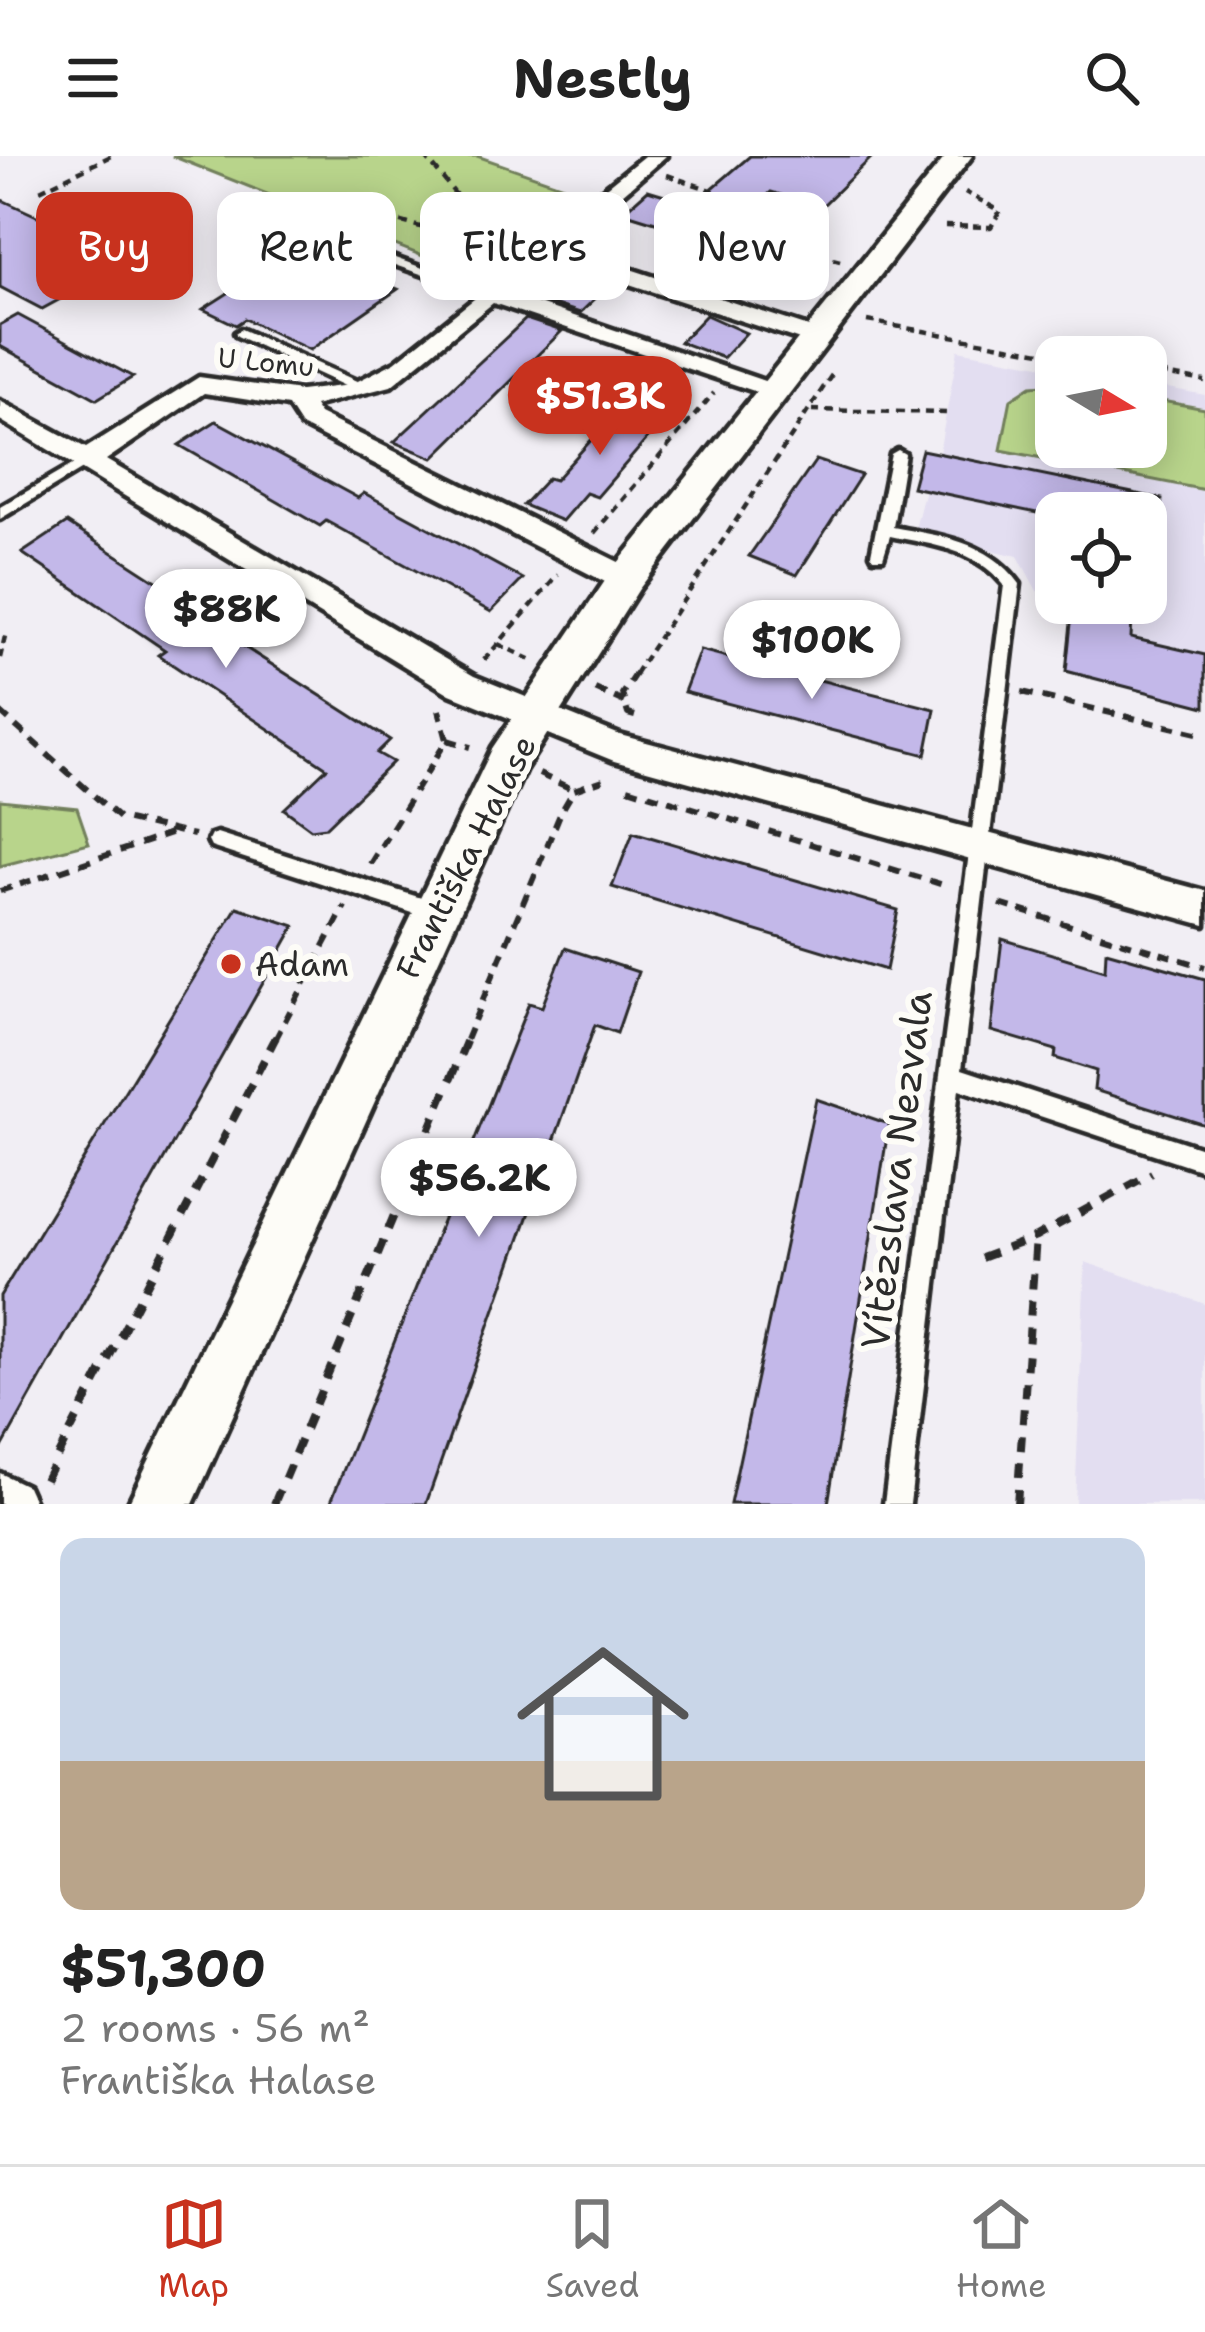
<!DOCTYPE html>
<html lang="en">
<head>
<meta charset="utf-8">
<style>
	body { margin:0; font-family:"Shantell Sans",sans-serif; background:#f6f6f6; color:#222; height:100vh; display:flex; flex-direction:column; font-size:45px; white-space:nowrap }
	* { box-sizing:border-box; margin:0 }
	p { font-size:39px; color:#767676 }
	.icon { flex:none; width:66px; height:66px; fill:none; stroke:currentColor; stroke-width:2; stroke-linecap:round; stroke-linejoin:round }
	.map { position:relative; height:1348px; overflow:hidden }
	.panel { display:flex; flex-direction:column; background:#fff; flex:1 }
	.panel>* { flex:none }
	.banner { position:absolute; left:36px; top:36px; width:1134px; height:108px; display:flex; gap:24px }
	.needle { width:78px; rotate:100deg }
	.tools { position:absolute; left:1035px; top:180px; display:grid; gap:24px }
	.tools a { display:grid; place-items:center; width:132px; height:132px; border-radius:24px; background:#fff; box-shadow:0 6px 30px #0003; font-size:60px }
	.price { position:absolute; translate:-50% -102px; padding:0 27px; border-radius:42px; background:#fff; color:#222; font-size:39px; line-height:78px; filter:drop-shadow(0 3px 6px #0008) }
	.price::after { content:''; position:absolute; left:50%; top:72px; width:36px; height:27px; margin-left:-18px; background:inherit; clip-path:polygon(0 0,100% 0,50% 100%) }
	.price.on { background:#c8321e; color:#fff }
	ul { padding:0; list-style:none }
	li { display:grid; align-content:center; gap:24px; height:636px; padding:0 60px }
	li+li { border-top:3px solid #e0e0e0 }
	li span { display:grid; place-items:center; height:372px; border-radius:24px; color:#555 }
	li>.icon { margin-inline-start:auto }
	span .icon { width:216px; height:216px; fill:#fffc; stroke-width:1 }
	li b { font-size:51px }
	.chip { padding:0 42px; border-radius:24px; background:#fff; box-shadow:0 6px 30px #0003; font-size:42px; line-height:108px }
	.chip.on { background:#c8321e; color:#fff }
	header { display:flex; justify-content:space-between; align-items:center; height:156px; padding:0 60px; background:#fff; font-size:54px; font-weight:700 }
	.tab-bar { display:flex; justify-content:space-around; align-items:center; height:168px; border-top:3px solid #e0e0e0; background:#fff; font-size:33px; color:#767676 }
	.tab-bar a { display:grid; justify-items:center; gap:6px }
	.tab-bar .on { color:#c8321e }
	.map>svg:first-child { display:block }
	.built { fill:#e3def1 }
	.green { fill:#b8d48b; stroke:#72805b; stroke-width:3 }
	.building { fill:#c3b8e9; stroke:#2b2b2b; stroke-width:3 }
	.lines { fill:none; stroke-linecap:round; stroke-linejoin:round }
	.service-casing { stroke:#2b2b2b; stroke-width:9 }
	.minor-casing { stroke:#2b2b2b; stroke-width:9 }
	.tertiary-casing { stroke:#2b2b2b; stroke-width:9 }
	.path-far2 { stroke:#2b2b2b; stroke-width:4.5; stroke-dasharray:8 6; stroke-linecap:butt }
	.path-far1 { stroke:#2b2b2b; stroke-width:6; stroke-dasharray:12 9; stroke-linecap:butt }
	.path { stroke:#2b2b2b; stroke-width:8; stroke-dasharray:15 12; stroke-linecap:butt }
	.service { fill:#fdfcf7; fill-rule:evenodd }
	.minor { fill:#fdfcf7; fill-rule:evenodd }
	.tertiary { fill:#fdfcf7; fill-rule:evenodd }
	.poi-dot { fill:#c8321e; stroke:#fdfcf7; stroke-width:4.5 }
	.labels { text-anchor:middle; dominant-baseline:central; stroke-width:12; stroke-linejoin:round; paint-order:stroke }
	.far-street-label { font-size:27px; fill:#2b2b2b; stroke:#fdfcf7 }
	.street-label { font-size:33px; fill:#2b2b2b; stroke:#fdfcf7 }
	.poi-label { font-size:33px; fill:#2b2b2b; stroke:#fdfcf7; text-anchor:start }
	.near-street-label { font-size:39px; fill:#2b2b2b; stroke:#fdfcf7 }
</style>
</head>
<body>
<header><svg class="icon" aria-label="menu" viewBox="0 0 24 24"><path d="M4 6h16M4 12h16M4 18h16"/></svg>Nestly<svg class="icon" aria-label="search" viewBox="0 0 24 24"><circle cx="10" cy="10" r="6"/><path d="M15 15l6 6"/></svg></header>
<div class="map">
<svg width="1205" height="1348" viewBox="0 0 1205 1348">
	<rect width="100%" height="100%" fill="#f1eef4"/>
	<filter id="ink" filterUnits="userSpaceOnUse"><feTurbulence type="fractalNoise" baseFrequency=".00833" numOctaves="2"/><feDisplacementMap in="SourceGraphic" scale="24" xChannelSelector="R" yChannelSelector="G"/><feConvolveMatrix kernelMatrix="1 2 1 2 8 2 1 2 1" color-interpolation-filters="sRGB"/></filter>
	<g filter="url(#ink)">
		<g class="built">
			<polygon points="958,194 1056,212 1056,291 1146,291 1146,228 1205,239 1205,499 1131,482 1132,462 1073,448 1146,447 1146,357 1107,332 939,297"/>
			<polygon points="925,333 1056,361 1056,439 1037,435 1018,400 914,377"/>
			<polygon points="1085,1106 1205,1148 1205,1348 1075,1348"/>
		</g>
		<g class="green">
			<polygon points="172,0 477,0 589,39 478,122"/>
			<polygon points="1056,228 1056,291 1146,291 1146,242 1205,253 1205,334 1001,294 1011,243 1031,230"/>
			<polygon points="0,644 77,652 89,687 0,710"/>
		</g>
		<g class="building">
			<polygon points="750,0 873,0 821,51 771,36 720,86 623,56 648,34 694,48"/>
			<polygon points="0,43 132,104 42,153 0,131"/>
			<polygon points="291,97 356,125 364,119 398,133 310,194 245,163 236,169 203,153"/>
			<polygon points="569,122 603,135 580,157 544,145"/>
			<polygon points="18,159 133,221 97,243 0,190 0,169"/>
			<polygon points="706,159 746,177 723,202 680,186"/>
			<polygon points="526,163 562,175 433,302 394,286"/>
			<polygon points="632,239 673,253 597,341 586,337 562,365 523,349 548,322 555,324"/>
			<polygon points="216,265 358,342 364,337 523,423 491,456 326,365 320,370 179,289"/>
			<polygon points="922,294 1162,343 1161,357 1056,357 1056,361 912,331"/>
			<polygon points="816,304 861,319 797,419 749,400"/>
			<polygon points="67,367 209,459 202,464 390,584 377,597 393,606 326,671 311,673 284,653 327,612 158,499 165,494 22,397"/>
			<polygon points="1073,448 1132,462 1131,482 1205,499 1205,551 1066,515"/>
			<polygon points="700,494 935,553 926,599 684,536"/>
			<polygon points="633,676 898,754 886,814 612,731"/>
			<polygon points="237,751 295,770 0,1295 0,1140"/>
			<polygon points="1002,783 1105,814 1106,795 1205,823 1205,969 1094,934 1096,915 1055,902 1056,894 991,875"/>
			<polygon points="565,792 638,816 617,877 595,869 426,1348 330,1348 529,847 542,851"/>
			<polygon points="816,943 889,968 828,1348 730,1348"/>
		</g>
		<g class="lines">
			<defs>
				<g id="service">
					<polygon points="285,81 353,104 384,98 495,138 485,140 380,104 353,111 281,86 279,84"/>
					<polygon points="241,173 370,231 371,234 360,237 237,180 235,177"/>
					<path d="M898 294 905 298 893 371C941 380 989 385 1020 428L962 913 1205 993V1015L959 933 910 1348H884L1004 429C975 393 934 389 890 380L883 402H873L871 398 891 298Z"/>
					<polygon points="86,301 91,302 91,308 0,363 0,351"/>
					<polygon points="217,677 434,746 441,749 443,755 441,761 434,764 217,693 211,691 208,685 211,679"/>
				</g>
				<g id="minor">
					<polygon points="644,0 666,0 576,78 571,88 578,96 824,176 824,186 806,186 562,106 549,89 558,70"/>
					<polygon points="489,131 785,232 781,238 763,238 493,147 391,230 314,250 319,258 637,415 641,423 637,431 615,431 301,270 288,250 204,237 106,304 474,520 620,579 1205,735 1205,769 614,605 450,538 0,264 0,245 86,292 199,221 300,235 350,229 395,206"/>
					<polygon points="0,1317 27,1330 35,1348 0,1348"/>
				</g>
				<polygon id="tertiary" points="946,0 972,0 639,433 525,613 193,1348 128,1348 493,591 613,413"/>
			</defs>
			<use href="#service" class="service-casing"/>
			<use href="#minor" class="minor-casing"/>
			<use href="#tertiary" class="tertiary-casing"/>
			<g class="path-far2">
				<polyline points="425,0 500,94"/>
				<polyline points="667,19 780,58 826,101"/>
				<polyline points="40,34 111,0"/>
				<polyline points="320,44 536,102"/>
				<polyline points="945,70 991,71 1000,55 965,36"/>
				<polyline points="739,76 840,105"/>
				<polyline points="758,82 780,58"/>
				<polyline points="867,165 1069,201"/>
				<polyline points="1146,215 1205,225"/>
				<polyline points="812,254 947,257"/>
				<polyline points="594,377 714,237"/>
				<polyline points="498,488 534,505"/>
				<polyline points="0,502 6,476"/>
				<polyline points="484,504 558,419"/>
				<polyline points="635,518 833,217"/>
			</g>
			<g class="path-far1">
				<polyline points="595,533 624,546"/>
				<polyline points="1022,536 1205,579"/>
				<polyline points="0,556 119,662 194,679"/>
				<polyline points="635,560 628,558 622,538 637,515"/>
				<polyline points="447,584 471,591"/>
				<polyline points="539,618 574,634"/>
				<polyline points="628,632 947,730"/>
				<polyline points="370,708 447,584 439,554"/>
				<polyline points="0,735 173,677"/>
				<polyline points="1000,748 1205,811"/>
				<polyline points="275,884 345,750"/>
				<polyline points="466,884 561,656 574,634 603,624"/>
			</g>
			<g class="path">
				<polyline points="981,1102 1036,1081 1152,1017"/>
				<polyline points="45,1324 276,881"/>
				<polyline points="274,1348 468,881"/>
				<polyline points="1017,1348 1036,1081"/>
			</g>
			<use href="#service" class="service"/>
			<use href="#minor" class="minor"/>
			<use href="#tertiary" class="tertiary"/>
		</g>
	</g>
	<circle class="poi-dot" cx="231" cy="808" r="12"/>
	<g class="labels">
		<g class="far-street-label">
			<text transform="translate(266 206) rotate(6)">U Lomu</text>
		</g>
		<g class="street-label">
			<text transform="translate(466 701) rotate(-63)">Františka Halase</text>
		</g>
		<g class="poi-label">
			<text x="255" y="808">Adam</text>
		</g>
		<g class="near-street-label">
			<text transform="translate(896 1014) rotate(-83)">Vítězslava Nezvala</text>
		</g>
	</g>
</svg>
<div class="tools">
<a><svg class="needle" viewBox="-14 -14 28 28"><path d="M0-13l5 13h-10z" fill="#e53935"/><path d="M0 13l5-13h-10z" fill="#767676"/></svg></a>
<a><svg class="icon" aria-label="locate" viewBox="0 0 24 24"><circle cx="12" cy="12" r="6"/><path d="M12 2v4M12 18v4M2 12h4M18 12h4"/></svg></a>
</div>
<b class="price on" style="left:600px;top:302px">$51.3K</b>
<b class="price" style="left:226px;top:515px">$88K</b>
<b class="price" style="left:812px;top:546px">$100K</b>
<b class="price" style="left:479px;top:1084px">$56.2K</b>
<div class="banner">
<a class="chip on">Buy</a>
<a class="chip">Rent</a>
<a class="chip">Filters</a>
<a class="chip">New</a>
</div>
</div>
<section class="panel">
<ul>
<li><span style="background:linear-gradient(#c9d6e8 60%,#b9a48a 0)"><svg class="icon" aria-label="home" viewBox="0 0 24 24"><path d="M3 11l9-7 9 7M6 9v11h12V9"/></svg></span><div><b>$51,300</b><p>2 rooms · 56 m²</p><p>Františka Halase</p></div></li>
</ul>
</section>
<nav class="tab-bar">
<a class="on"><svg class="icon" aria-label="map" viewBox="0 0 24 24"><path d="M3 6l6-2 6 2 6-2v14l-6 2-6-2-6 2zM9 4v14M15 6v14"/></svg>Map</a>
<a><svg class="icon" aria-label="saved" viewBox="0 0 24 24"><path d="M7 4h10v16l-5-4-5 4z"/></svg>Saved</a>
<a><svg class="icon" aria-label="home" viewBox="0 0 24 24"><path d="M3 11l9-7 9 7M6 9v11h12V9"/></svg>Home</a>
</nav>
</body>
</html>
